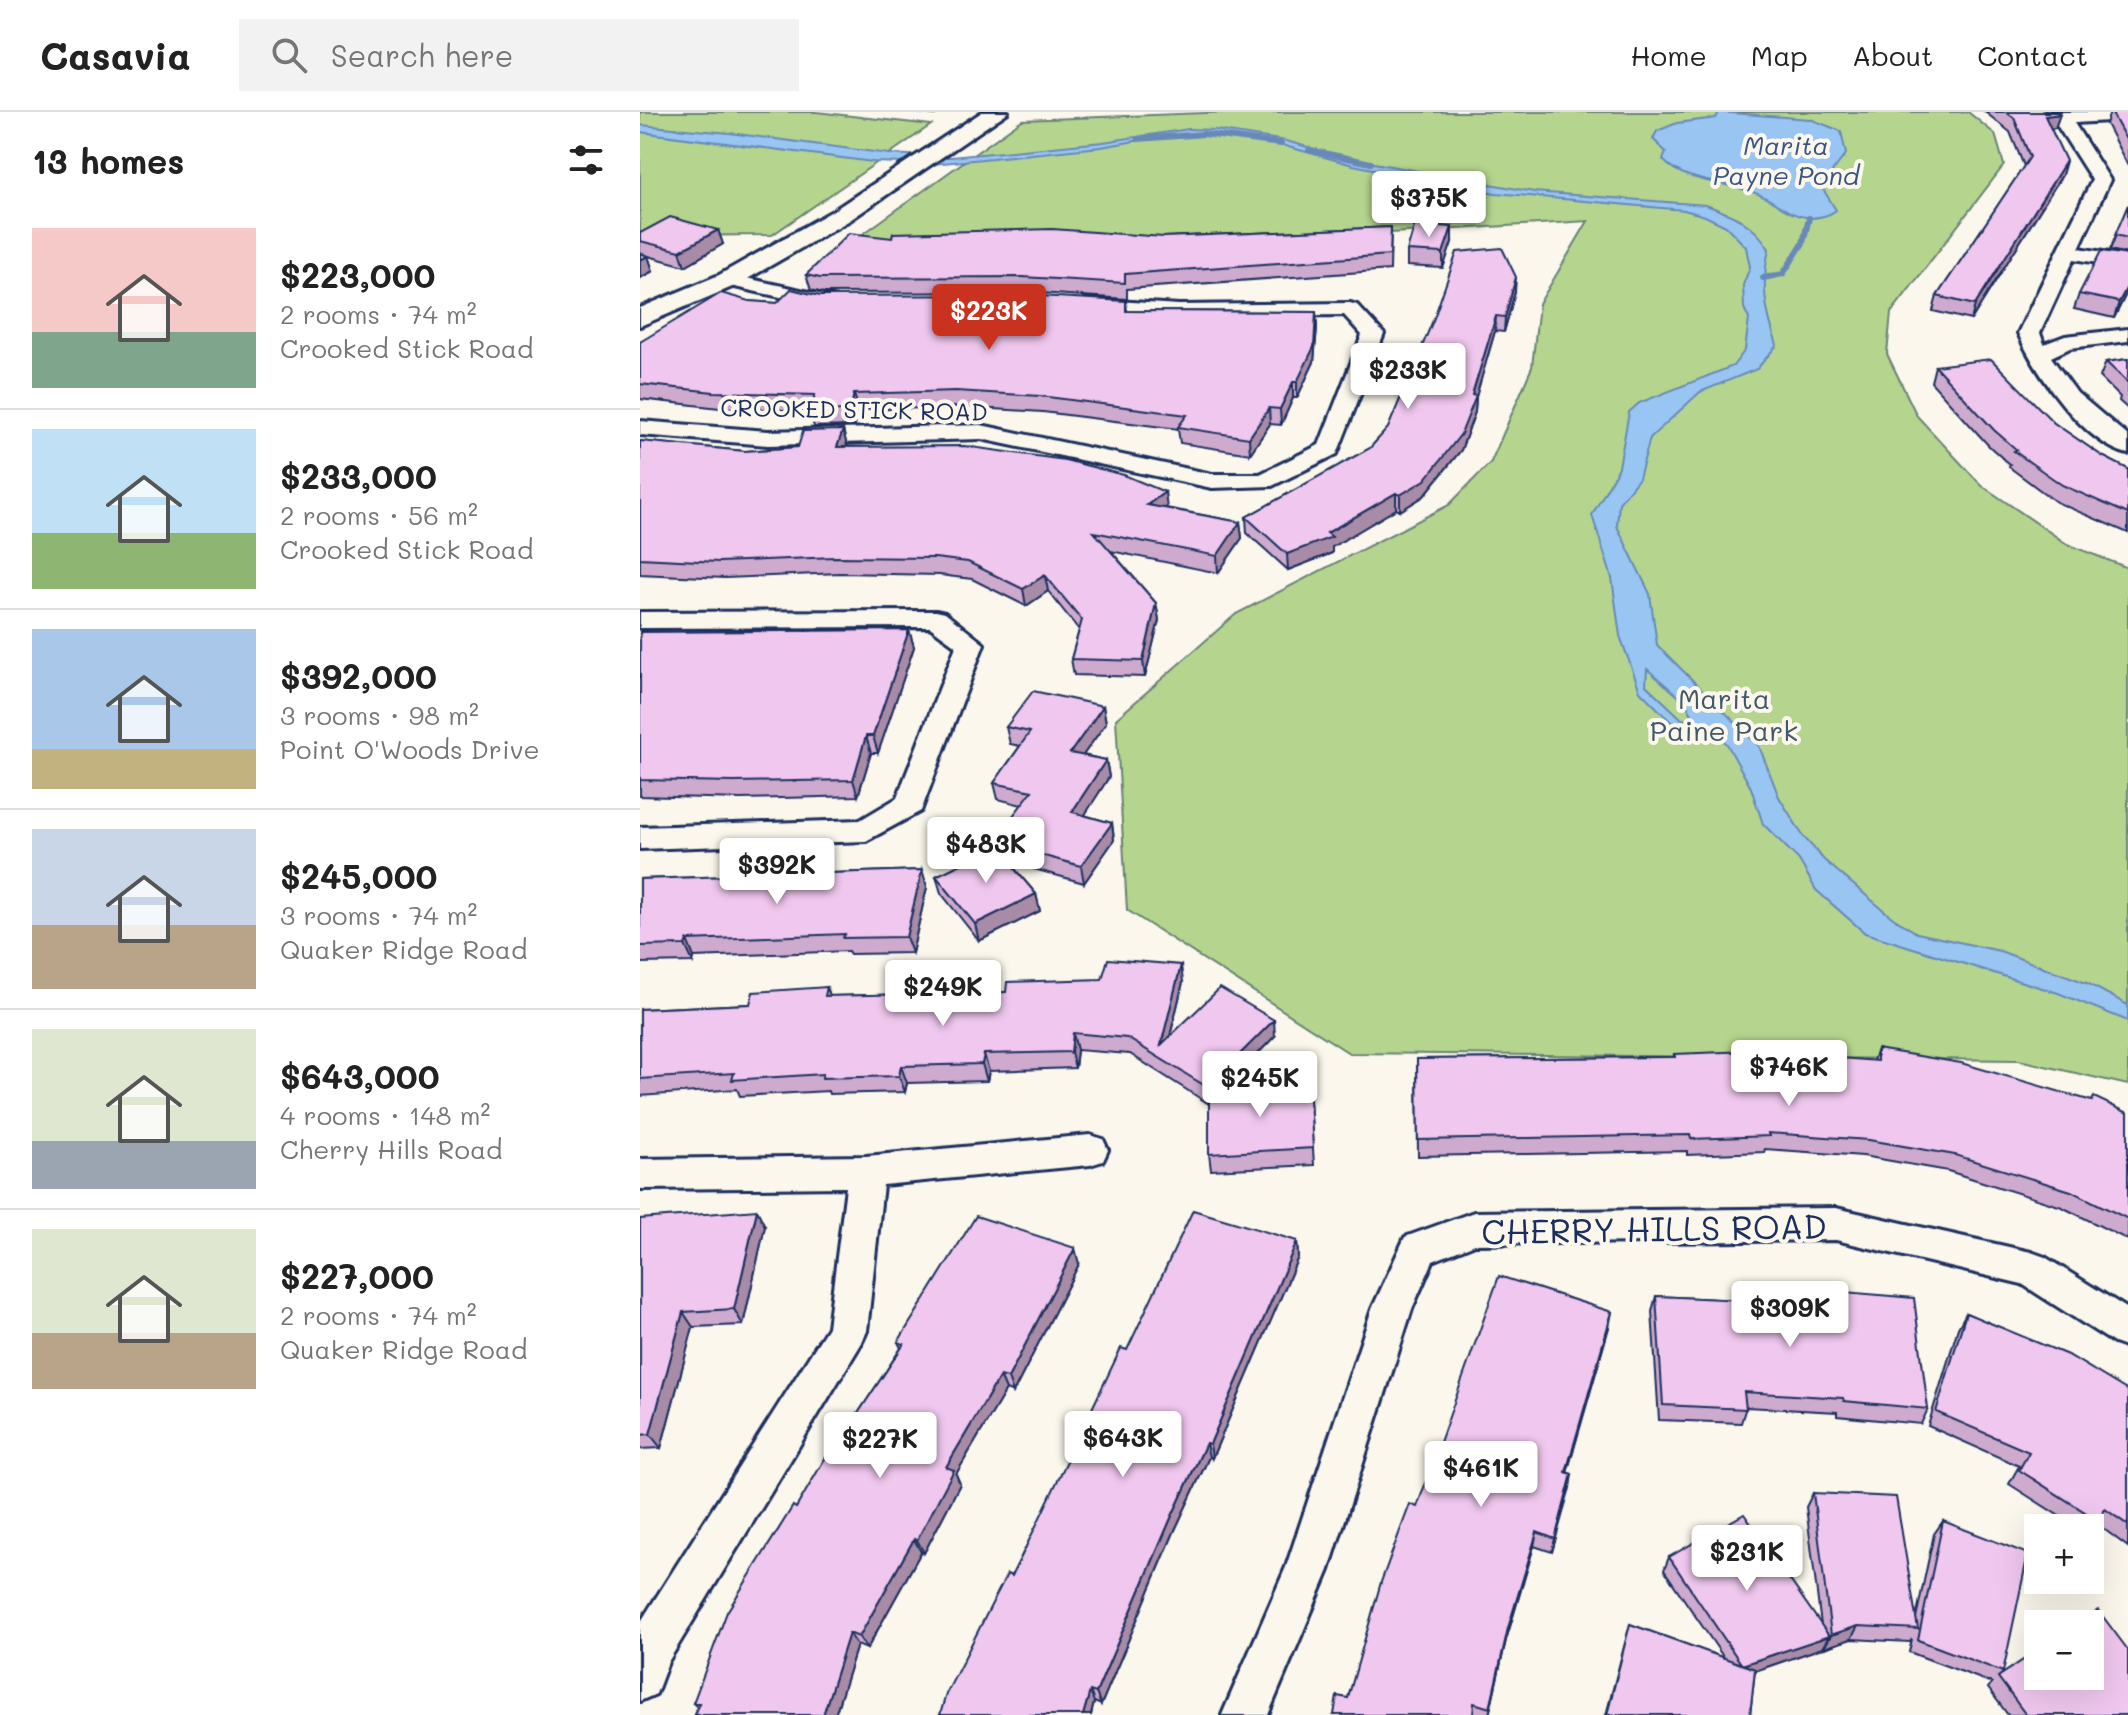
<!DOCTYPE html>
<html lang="en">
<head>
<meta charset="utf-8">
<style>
	body { margin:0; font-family:Mali,sans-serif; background:#f2f2f2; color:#222; height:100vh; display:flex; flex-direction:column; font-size:30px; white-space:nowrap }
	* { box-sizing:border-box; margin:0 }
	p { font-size:26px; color:#767676 }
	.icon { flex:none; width:44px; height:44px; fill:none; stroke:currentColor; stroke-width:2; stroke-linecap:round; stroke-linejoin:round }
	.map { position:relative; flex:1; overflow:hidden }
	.details { display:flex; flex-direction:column; background:#fff; width:640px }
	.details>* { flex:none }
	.buttons { position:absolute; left:1384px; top:1402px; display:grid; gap:16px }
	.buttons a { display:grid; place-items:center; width:80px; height:80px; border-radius:0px; background:#fff; box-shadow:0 8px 32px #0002; font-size:40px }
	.price { position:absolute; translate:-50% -68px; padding:0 18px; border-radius:8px; background:#fff; color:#222; font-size:26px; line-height:52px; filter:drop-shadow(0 2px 4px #0008) }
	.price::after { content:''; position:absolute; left:50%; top:48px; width:24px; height:18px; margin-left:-12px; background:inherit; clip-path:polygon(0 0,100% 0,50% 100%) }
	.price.selected { background:#c8321e; color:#fff }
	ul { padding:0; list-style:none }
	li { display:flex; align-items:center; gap:24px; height:200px; padding:0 32px }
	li+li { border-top:2px solid #e0e0e0 }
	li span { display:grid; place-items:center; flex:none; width:224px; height:160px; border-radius:0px; color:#555 }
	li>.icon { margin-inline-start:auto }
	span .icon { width:96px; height:96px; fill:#fffc; stroke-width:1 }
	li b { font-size:34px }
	h2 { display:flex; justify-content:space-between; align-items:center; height:96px; padding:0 32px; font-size:34px }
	header { display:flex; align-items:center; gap:48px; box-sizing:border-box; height:112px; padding:0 40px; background:#fff; border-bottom:2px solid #e0e0e0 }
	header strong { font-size:38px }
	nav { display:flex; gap:44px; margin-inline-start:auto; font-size:28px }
	.search { width:560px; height:72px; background:#f2f2f2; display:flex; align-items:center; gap:20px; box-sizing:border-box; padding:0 28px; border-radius:0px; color:#767676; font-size:30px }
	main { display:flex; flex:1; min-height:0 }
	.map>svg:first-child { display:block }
	.green { fill:#b5d58e; stroke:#688276; stroke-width:2 }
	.water { fill:#99c5f2; stroke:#6789b7; stroke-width:2; fill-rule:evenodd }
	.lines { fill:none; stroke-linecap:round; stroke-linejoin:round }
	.stream { stroke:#6789b7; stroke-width:6 }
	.minor-casing { stroke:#1b2f5e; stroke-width:6 }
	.tertiary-casing { stroke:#1b2f5e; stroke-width:6 }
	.minor { fill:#fbf7ec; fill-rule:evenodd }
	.tertiary { fill:#fbf7ec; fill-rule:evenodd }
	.wall { fill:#ceabce; stroke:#1b2f5e; stroke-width:2 }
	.shaded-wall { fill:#a88ba7; stroke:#1b2f5e; stroke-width:2 }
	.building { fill:#f0c7ef; stroke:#1b2f5e; stroke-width:2 }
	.labels { text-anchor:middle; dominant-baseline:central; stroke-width:8; stroke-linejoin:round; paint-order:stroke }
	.far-street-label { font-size:24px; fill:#1b2f5e; stroke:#fbf7ec }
	.far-water-label { font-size:26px; font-style:italic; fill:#3a5483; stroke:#fbf7ec }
	.park-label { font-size:28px; fill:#42586a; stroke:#fbf7ec }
	.near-street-label { font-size:34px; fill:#1b2f5e; stroke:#fbf7ec }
</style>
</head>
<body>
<header>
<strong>Casavia</strong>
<div class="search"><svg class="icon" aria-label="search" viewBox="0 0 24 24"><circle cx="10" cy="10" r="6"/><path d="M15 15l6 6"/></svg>Search here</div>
<nav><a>Home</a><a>Map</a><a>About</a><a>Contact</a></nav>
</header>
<main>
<section class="details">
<h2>13 homes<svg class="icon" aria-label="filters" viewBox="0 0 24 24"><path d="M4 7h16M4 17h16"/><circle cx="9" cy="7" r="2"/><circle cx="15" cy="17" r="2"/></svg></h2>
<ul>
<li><span style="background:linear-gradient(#f6c9c9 65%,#7fa58c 0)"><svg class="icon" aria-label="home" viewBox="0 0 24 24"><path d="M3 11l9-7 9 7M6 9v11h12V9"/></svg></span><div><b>$223,000</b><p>2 rooms · 74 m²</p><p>Crooked Stick Road</p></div></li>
<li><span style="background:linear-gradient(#bfe0f5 65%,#8fb573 0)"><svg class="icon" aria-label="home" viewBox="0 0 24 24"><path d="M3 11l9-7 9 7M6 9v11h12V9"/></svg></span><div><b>$233,000</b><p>2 rooms · 56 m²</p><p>Crooked Stick Road</p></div></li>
<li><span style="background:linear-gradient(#a9c7e8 75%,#c2b280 0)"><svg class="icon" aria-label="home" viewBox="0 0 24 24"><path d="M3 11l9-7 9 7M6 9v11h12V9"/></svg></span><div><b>$392,000</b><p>3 rooms · 98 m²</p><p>Point O'Woods Drive</p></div></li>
<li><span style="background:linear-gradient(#c9d6e8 60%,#b9a48a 0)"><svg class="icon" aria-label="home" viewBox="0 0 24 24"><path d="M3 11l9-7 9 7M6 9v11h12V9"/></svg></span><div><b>$245,000</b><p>3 rooms · 74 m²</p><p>Quaker Ridge Road</p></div></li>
<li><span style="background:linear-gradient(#dfe7d0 70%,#9aa5b1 0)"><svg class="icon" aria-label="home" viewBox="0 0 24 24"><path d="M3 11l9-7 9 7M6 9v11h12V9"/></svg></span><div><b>$643,000</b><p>4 rooms · 148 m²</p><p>Cherry Hills Road</p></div></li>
<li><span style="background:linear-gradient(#dfe7d0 65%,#b9a48a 0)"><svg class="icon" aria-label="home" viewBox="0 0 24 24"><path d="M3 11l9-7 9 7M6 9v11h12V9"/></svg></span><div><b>$227,000</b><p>2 rooms · 74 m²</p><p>Quaker Ridge Road</p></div></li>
</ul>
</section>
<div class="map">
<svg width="1488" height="1603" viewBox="0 0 1488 1603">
	<rect width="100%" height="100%" fill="#fbf7ec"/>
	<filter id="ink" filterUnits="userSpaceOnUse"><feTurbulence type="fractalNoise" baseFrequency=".0125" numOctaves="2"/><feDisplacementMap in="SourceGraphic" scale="16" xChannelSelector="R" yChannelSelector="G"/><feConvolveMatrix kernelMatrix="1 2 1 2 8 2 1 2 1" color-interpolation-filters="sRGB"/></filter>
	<g filter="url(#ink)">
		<g class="green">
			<polygon points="0,0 176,0 291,13 132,123 0,124"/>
			<polygon points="591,0 1328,0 1355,22 1364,53 1251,201 1247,242 1277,304 1341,373 1427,432 1488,456 1488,973 1379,948 709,941 487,798 476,607 596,502 809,393 851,350 892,255 899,192 948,109 549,133 216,127 382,8"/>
		</g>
		<g class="water">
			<path d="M1079 0 1170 7 1201 19 1206 42 1181 74 1196 98C1189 104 1175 107 1166 105 1149 103 1137 91 1122 84 1092 69 1046 73 1023 48L1026 40 1013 27 1017 19 1037 11 1076 6Z"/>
			<path d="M0 13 90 21 249 42 311 45 463 30 549 17 575 18 646 29 712 47 894 80 1066 93C1093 103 1114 111 1129 137 1121 173 1125 198 1137 233L1117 257 1060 280 1010 326 999 366 979 391 977 414 1010 482 1017 533 1119 634 1139 685 1163 724 1184 748 1253 806 1277 821 1360 839 1449 872 1488 893V909L1418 881 1225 821 1176 778 1159 748 1123 712 1111 676 1087 632 1081 626 1031 610 1000 579 980 524 972 466 952 403 979 355 989 300 999 291 1093 254 1105 238 1109 207 1104 196 1103 173 1110 155 1106 135 1086 114 1065 104 1044 98 855 81 713 53 627 29 588 24 530 23 461 35 293 52 233 50 0 20ZM1007 557 1045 590 1055 608 1042 607 1006 573Z"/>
		</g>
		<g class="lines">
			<g class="stream">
				<polyline points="498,27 564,22 641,32"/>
				<polyline points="669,38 731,51"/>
				<polyline points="1123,166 1143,162 1163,131 1169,106"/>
			</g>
			<defs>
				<g id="minor">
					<path d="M1404 0H1488V8L1434 11 1470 68 1439 136 1488 144V156L1434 147 1400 221 1404 232 1425 224 1488 217V229L1430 236 1411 245 1437 281 1488 324V342C1443 331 1395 260 1378 221L1452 68 1415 10Z"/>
					<polygon points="88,162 197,186 200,190 190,196 81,172 78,168 81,164"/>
					<polygon points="445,187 539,193 710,191 717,193 744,222 697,342 632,374 572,376 341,327 128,333 0,323 0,309 128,319 341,313 572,362 620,362 679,333 722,223 704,203 539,205 438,197 435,193"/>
					<polygon points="296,499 305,501 344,532 281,699 226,729 0,737 0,715 220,708 257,686 316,534 290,515 0,516 0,500"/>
					<polygon points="450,1023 463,1027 468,1038 463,1049 450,1053 243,1073 227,1219 221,1232 28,1550 16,1582 0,1589 0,1511 188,1215 206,1075 0,1077 0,1047 226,1044"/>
					<polygon points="1196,1096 1391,1140 1405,1145 1488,1197 1488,1236 1474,1231 1382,1172 1196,1128 835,1132 793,1149 772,1197 689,1458 628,1603 582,1603 646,1455 732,1197 765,1125 834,1100"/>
				</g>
				<polygon id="tertiary" points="342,0 368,0 210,108 97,173 0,214 0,196 79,163 194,98"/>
			</defs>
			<use href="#minor" class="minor-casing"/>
			<use href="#tertiary" class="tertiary-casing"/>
			<use href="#minor" class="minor"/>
			<use href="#tertiary" class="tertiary"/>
		</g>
		<g class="wall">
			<polygon points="270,0 300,0 295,3"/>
			<polygon points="1345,0 1417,0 1420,2 1415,16 1411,17 1422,63 1331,208 1293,199 1297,184 1384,54 1370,20"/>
			<polygon points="1470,0 1488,0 1488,54 1466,12"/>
			<polygon points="1488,93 1488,142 1470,138"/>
			<polygon points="751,115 750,158 487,177 487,187 384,180 184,181 171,178 166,163 252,126 524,125"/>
			<polygon points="78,118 83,132 45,154 8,144 13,159 0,166 0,121"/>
			<polygon points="812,130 803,156 767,154 767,139"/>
			<polygon points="1488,143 1488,178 1474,206 1434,197 1439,182"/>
			<polygon points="875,180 864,220 855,219 836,284 835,300 821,338 784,384 760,399 756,397 692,435 692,441 648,458 607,421 606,405 730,336"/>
			<polygon points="180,184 486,189 487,199 676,200 677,215 674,250 657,286 653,286 641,313 630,312 610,342 540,331 538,317 403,300 319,295 219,298 214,314 174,315 170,299 80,296 0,287 0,230 109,189 137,191"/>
			<polygon points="1488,247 1488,297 1479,289 1480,285 1460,265 1466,250"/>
			<polygon points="1295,254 1414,311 1462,344 1488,357 1488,421 1416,390 1369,355 1370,353 1349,334 1291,270"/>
			<polygon points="203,318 207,335 525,380 526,396 600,410 602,426 578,461 471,439 516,491 519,508 505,565 434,563 431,547 439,518 408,479 386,494 332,467 299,463 200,461 85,466 0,462 0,329 105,339 158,335"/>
			<polygon points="269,518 274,535 238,641 231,641 218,684 100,687 0,684 0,520"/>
			<polygon points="463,594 466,611 443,643 466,648 469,665 444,703 472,711 474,728 444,771 369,750 396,782 400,799 339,829 301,781 296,764 355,736 353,730 382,693 358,687 354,671 380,634 370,632 366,615"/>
			<polygon points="282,758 287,775 272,841 210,842 208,839 54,845 53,850 0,851 0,767"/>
			<polygon points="543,870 530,925 635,924 584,976 669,972 674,1053 571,1058 569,1042 569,992 490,942 437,938 435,956 349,959 347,969 267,971 265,980 189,982 188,979 100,984 97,977 0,984 0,897 110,892 187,875 190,884 366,880"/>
			<polygon points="1237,937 1488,1001 1488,1128 1422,1095 1308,1059 1223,1044 1125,1037 1124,1040 1047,1043 1047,1039 778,1044 777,947 1034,945 1034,942 1233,949"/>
			<polygon points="0,1107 125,1114 103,1213 53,1215 21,1336 0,1337"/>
			<polygon points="657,1129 658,1145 572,1346 569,1345 534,1420 461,1593 454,1590 451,1603 300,1603 487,1238"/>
			<polygon points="439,1152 373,1281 366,1278 316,1362 320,1372 284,1441 281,1440 227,1537 217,1533 195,1603 54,1603 57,1595 53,1591 156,1396 261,1236 258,1230"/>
			<polygon points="1103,1179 1191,1185 1193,1179 1288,1297 1281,1312 1197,1304 1197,1300 1106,1295 1101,1311 1019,1308 1012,1199 1016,1184 1100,1188"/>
			<polygon points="1326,1201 1488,1279 1488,1435 1457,1412 1450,1420 1450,1416 1438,1416 1369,1372 1379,1354 1288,1314 1318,1216"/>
			<polygon points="969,1215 927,1361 932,1362 912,1440 894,1434 866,1528 849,1603 694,1603 708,1586 777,1395"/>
			<polygon points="1173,1381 1276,1506 1294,1422 1303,1409 1363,1560 1361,1563 1488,1603 1368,1603 1348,1576 1352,1571 1269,1540 1272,1527 1270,1530 1211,1527 1184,1536 1184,1533 1182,1536 1115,1559 1110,1603 966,1603 990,1512 1084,1546 1024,1458 1029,1445 1181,1513 1166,1395"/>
		</g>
		<g class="shaded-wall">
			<polygon points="1420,2 1415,16 1401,18 1405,4"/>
			<polygon points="1426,49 1422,63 1331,208 1335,193"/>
			<polygon points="812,115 812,130 803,156 803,141"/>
			<polygon points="78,118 83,132 45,154 40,139"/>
			<polygon points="8,144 13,159 0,166 0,148"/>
			<polygon points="876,165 875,180 864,220 865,205"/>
			<polygon points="1488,173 1488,178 1474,206 1479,190"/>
			<polygon points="676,200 677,215 674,250 657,286 657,270"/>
			<polygon points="856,204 855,219 836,285 835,300 821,338 784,384 760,399 760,383 832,283"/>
			<polygon points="653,270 653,286 641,313 640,297"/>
			<polygon points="214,282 219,298 214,314 210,298"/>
			<polygon points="629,296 630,312 610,342 609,326"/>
			<polygon points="203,318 207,334 202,351 197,335"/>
			<polygon points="525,380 527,397 507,393"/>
			<polygon points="756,381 756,397 692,435 692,441 648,458 647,442 687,421"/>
			<polygon points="600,410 602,426 578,461 577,444"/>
			<polygon points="405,463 408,479 386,494 383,477"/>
			<polygon points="516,491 519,508 505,565 503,549"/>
			<polygon points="269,518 274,535 238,641 233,624"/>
			<polygon points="463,594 466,611 433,657 430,641"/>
			<polygon points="226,624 231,641 218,684 213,668"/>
			<polygon points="466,648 469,665 436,717 432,700"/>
			<polygon points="472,711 474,728 444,771 441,754"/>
			<polygon points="282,758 287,775 272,841 266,825"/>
			<polygon points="396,782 400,799 339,829 335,812"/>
			<polygon points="47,828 54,845 53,850 45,833"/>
			<polygon points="541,853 543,870 524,949 521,933"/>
			<polygon points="634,908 635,924 569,992 567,975"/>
			<polygon points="433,921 437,938 435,956 431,940"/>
			<polygon points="344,942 349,959 347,969 342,952"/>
			<polygon points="261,954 267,971 265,980 259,964"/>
			<polygon points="117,1098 125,1114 103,1213 94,1197"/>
			<polygon points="657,1129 658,1145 572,1346 570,1332"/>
			<polygon points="435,1136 439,1152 373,1281 368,1266"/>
			<polygon points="43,1200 53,1215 21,1336 10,1322"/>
			<polygon points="972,1200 969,1215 923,1374 926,1360"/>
			<polygon points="360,1264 366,1278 316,1362 320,1372 284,1441 277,1428 306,1355"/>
			<polygon points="566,1331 569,1345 534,1420 461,1593 456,1581 531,1406"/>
			<polygon points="932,1362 930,1376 912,1440 915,1427"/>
			<polygon points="897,1420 894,1434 866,1528 849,1603 868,1516"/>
			<polygon points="274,1427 281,1440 227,1537 219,1525"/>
			<polygon points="1218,1514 1211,1527 1184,1536 1191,1523"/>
			<polygon points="209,1521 217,1533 195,1603 183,1603"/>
			<polygon points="1189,1524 1182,1536 1097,1565 1102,1553"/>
			<polygon points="450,1579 454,1590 451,1603 443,1603"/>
		</g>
		<g class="building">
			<polygon points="1366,0 1417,0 1420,2 1405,4 1426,49 1335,193 1297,184 1390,45 1374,6"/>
			<polygon points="1471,0 1488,0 1488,31"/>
			<polygon points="1488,93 1488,126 1475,123"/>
			<polygon points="30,105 78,118 40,139 0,129 0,121"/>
			<polygon points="775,112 812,115 803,141 767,139"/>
			<polygon points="751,115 750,143 485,162 485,171 382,165 180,166 166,163 209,121 252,126 253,121 412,117 524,125"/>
			<polygon points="862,136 876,165 865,205 856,204 832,283 836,284 821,322 785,368 760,383 756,381 687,421 692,425 647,442 606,405 730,336 748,316 794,206 817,140"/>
			<polygon points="1461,139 1488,143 1488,173 1479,190 1439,182"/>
			<polygon points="0,141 8,144 0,148"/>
			<polygon points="151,177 180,184 381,183 486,189 486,199 676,200 674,235 657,270 653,270 640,297 629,296 609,326 538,315 547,303 400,284 316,279 214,282 210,298 170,299 175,283 74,280 0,272 0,230 81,181 109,189 137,191"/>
			<polygon points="1351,247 1414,311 1462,344 1488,357 1488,402 1422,373 1374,339 1377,338 1354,318 1295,254"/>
			<polygon points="1488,247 1488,271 1466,250"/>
			<polygon points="203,318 197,335 324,334 425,348 484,363 525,380 507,393 600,410 577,444 454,420 516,491 503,549 431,547 442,508 405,463 383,477 328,450 295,446 195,445 79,450 0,446 0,329 105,339 158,335 163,319"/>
			<polygon points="269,518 233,624 226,624 213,668 94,670 0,668 0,520"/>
			<polygon points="393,579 463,594 430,641 466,648 432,700 472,711 441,754 353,730 392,679 354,671 390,620 366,615"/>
			<polygon points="356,735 396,782 335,812 296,764"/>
			<polygon points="282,758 266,825 203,826 205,822 47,828 45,833 0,834 0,767"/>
			<polygon points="468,847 541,853 521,933 580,876 634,908 567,975 487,926 433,921 431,940 344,942 342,952 261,954 259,964 182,966 183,962 92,968 94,961 0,967 0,897 110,892 113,880 187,875 185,884 366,880 367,870 462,867"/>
			<polygon points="1237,937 1321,951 1452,989 1454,985 1488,1001 1488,1107 1431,1079 1315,1043 1229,1028 1128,1021 1129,1024 1051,1027 1050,1023 778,1028 777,947 1035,945 1034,942 1110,939 1237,949"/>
			<polygon points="669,972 673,1036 569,1042 569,977"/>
			<polygon points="117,1098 94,1197 43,1200 10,1322 0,1323 0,1107"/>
			<polygon points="553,1098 657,1129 570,1332 566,1331 531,1406 456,1581 450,1579 443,1603 300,1603 306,1582 367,1462 372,1464 481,1236 487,1238"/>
			<polygon points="336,1104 435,1136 368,1266 360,1264 306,1355 314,1358 277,1428 274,1427 219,1525 209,1521 183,1603 54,1603 59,1591 53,1591 87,1500 153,1394 156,1396 201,1319 205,1321 264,1232 258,1230"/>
			<polygon points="859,1164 972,1200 926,1360 932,1362 915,1427 897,1420 868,1516 850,1596 834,1591 833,1603 694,1603 697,1584 708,1586 741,1470 770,1392 777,1395"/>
			<polygon points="1103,1179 1194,1185 1193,1179 1274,1186 1288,1297 1204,1289 1203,1286 1104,1280 1106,1297 1023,1293 1016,1184 1104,1188"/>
			<polygon points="1326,1201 1430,1244 1488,1279 1488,1413 1465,1397 1459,1409 1379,1358 1389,1340 1296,1300"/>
			<polygon points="1173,1381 1256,1385 1278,1517 1218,1514 1191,1523"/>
			<polygon points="1104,1402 1189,1524 1102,1553 1029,1445"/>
			<polygon points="1303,1409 1388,1442 1363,1560 1278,1528"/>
			<polygon points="1458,1498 1488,1538 1488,1603 1386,1603 1358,1565 1398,1538 1398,1564 1450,1564 1450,1512 1437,1512"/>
			<polygon points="990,1512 1115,1557 1110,1603 967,1603"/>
		</g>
	</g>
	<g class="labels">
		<g class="far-street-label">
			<text transform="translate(214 297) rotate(1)">CROOKED STICK ROAD</text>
		</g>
		<g class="far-water-label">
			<text x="1146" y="33">Marita<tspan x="1146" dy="30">Payne Pond</tspan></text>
		</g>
		<g class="park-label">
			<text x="1084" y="586">Marita<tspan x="1084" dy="32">Paine Park</tspan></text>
		</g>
		<g class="near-street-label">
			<text transform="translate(1014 1116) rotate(-1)">CHERRY HILLS ROAD</text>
		</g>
	</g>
</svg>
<div class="buttons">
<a>+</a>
<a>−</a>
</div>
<b class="price" style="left:789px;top:127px">$375K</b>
<b class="price selected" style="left:349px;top:240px">$223K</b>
<b class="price" style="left:768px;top:299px">$233K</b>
<b class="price" style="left:346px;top:773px">$483K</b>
<b class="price" style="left:137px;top:794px">$392K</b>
<b class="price" style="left:303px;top:916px">$249K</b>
<b class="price" style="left:1149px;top:996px">$746K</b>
<b class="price" style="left:620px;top:1007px">$245K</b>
<b class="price" style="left:1150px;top:1237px">$309K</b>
<b class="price" style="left:483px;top:1367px">$643K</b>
<b class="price" style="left:240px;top:1368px">$227K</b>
<b class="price" style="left:841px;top:1397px">$461K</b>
<b class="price" style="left:1107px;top:1481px">$231K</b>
</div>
</main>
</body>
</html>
